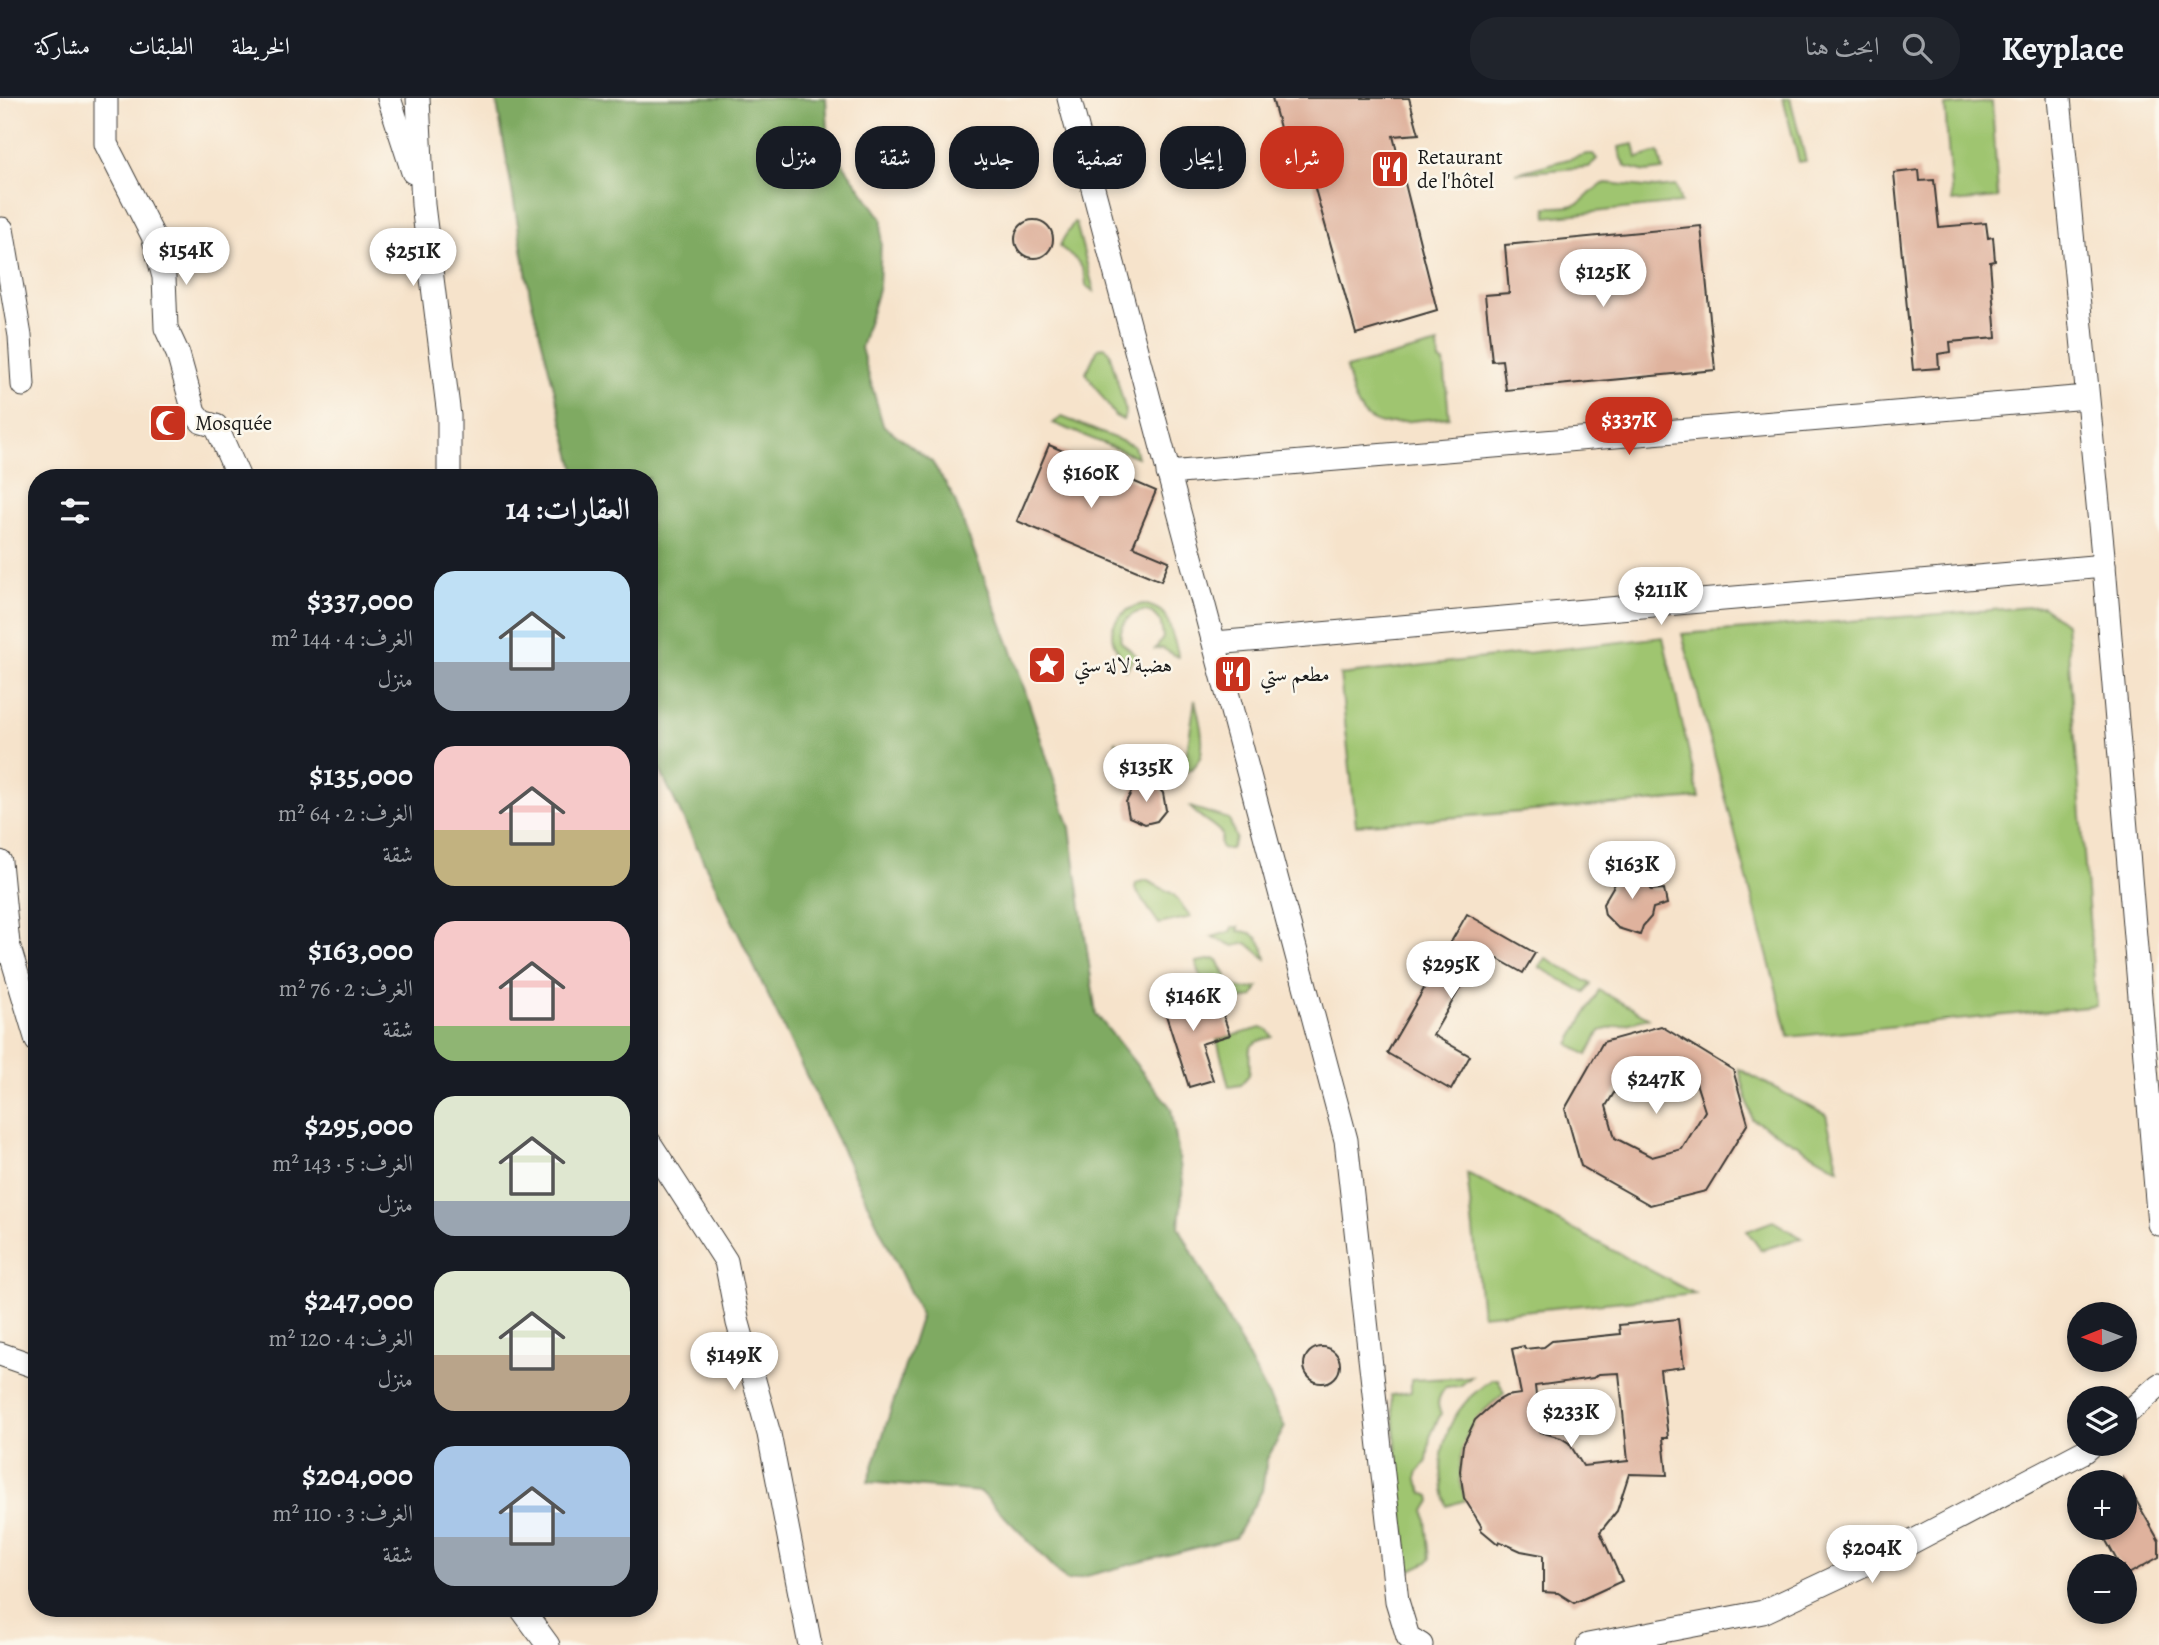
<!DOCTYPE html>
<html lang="ar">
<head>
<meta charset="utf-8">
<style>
	body { margin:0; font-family:Alegreya,Amiri,serif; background:#20242c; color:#f1f3f6; direction:rtl; height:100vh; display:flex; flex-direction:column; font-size:26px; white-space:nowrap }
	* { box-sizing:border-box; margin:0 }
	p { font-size:23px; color:#9ea1a6 }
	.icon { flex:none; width:38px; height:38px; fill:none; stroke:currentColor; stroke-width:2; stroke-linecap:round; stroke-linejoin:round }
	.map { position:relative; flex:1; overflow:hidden; direction:ltr }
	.panel { position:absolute; left:28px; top:371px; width:630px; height:1148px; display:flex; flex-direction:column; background:#171b24; border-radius:28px; box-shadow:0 4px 10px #0003; direction:rtl }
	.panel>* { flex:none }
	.hud { position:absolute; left:679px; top:28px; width:665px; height:63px; direction:rtl; display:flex; gap:14px }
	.needle { width:46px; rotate:269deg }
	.tools { position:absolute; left:2067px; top:1204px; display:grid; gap:14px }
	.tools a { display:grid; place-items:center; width:70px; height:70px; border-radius:50%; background:#171b24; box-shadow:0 4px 10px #0003; font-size:35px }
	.price { position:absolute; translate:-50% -60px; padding:0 16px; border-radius:24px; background:#fff; color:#222; font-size:23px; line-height:46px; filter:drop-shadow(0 2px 4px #0008) }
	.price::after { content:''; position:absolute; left:50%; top:42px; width:21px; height:16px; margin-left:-10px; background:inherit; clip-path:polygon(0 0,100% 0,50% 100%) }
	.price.on { background:#c8321e; color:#fff }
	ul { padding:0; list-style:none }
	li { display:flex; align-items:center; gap:21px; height:175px; padding:0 28px }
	li span { display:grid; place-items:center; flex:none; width:196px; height:140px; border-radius:21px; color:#555 }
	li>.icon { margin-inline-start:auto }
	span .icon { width:84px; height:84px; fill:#fffc; stroke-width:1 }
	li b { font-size:30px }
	h2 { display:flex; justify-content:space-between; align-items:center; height:84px; padding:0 28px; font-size:30px }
	.tag { padding:0 24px; border-radius:28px; background:#171b24; box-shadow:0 4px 10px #0003; font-size:24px; line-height:63px }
	.tag.on { background:#c8321e; color:#fff }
	header { display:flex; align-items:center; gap:42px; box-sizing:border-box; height:98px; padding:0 35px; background:#171b24; border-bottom:2px solid #363941 }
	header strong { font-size:33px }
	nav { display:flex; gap:38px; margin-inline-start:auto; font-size:24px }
	.search { width:490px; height:63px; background:#20242c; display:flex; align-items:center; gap:18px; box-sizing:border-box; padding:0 24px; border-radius:28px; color:#9ea1a6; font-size:26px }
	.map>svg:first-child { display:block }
	.green { fill:#9fc570; stroke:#5e7046; stroke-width:2 }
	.forest { fill:#7faa62; stroke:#4e633f; stroke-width:2 }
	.building { fill:#dfb29d; fill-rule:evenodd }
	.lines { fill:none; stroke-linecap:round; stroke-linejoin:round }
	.minor-casing { stroke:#3d3a36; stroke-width:25 }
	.minor { stroke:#fff; stroke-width:23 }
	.labels { text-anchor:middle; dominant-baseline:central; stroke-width:5; stroke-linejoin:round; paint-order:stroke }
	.poi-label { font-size:21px; fill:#1c1c1c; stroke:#fbf7ec; text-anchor:start }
</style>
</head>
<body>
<header>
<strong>Keyplace</strong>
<div class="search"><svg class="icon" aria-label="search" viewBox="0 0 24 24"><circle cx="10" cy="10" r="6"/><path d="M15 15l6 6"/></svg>ابحث هنا</div>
<nav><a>الخريطة</a><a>الطبقات</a><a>مشاركة</a></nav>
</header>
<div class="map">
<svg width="2159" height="1547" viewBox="0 0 2159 1547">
	<rect width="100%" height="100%" fill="#fbf7ec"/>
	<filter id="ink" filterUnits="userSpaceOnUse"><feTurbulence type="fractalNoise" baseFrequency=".0143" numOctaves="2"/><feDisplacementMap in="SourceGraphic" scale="14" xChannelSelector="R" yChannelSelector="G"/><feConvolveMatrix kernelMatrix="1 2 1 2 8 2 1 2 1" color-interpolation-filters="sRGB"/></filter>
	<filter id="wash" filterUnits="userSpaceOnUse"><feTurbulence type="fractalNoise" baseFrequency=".00686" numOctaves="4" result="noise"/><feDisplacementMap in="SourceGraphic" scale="28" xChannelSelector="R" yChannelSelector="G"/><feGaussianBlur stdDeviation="1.57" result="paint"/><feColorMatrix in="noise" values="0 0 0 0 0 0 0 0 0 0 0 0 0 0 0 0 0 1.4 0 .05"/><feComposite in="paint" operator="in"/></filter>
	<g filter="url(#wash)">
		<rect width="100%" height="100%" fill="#f6e3cb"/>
		<g class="green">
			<polygon points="1783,0 1790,0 1806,63 1799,64"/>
			<polygon points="1992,4 1998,100 1952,104 1945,8"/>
			<polygon points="1634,46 1637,60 1659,54 1663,72 1646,74 1626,69 1621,61 1619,49"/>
			<polygon points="1587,56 1593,56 1597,61 1589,69 1516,75"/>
			<path d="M1606 85 1655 90 1676 88 1681 105 1547 119 1546 109C1556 109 1568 110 1577 106 1589 100 1591 90 1606 85Z"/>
			<path d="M1074 124 1076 125 1094 193 1086 188C1086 168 1076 160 1060 149 1061 141 1070 132 1074 124Z"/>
			<path d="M1438 246 1439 263 1444 264 1449 319 1382 326C1355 320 1352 293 1346 270Z"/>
			<polygon points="1105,249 1109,253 1126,314 1123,322 1115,318 1086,275 1098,250"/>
			<polygon points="1062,319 1134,348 1137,359 1053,325"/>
			<path d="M1143 506C1169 512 1167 521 1174 542 1176 549 1178 552 1178 559L1162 550 1155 551 1163 540C1162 535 1162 528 1160 523 1147 501 1116 519 1121 544L1136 557 1126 572C1124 562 1118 555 1114 546 1106 525 1125 510 1143 506Z"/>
			<polygon points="2042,508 2066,526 2096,908 1789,939 1682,536"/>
			<polygon points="1663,539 1699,700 1356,727 1340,577"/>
			<path d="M1195 602C1202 632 1215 678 1169 676L1186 660Z"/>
			<polygon points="1116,644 1144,663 1127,664 1117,670"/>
			<path d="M1190 709 1229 721 1236 740 1231 751H1222L1220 745 1222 736C1214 726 1199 720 1190 709Z"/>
			<polygon points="1146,782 1173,796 1191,819 1159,826 1135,791 1136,785"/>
			<path d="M1232 829H1239L1238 833C1257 833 1263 844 1266 861L1247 845 1234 848 1212 839 1232 833Z"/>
			<polygon points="1546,860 1591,886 1585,895 1539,869"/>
			<path d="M1214 861 1218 862C1228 883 1231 896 1258 889L1253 899 1211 909 1196 864Z"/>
			<polygon points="1599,892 1649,920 1600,933 1587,957 1569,946"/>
			<path d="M1261 930 1268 932 1273 939C1239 946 1253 954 1249 977L1240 987 1229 989 1217 942Z"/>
			<polygon points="1739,971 1826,1017 1839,1071 1752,1021"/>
			<polygon points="1467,1075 1695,1196 1482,1217"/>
			<polygon points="1773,1123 1802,1140 1761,1152 1747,1133"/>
			<path d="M1471 1279 1460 1288 1446 1289C1439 1297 1435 1306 1441 1315L1430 1339 1427 1363 1417 1376V1382L1423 1395 1430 1398 1431 1403 1425 1413 1430 1461 1428 1464 1409 1473 1391 1297 1411 1294V1282Z"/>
			<path d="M1493 1281H1498L1504 1295C1495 1304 1483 1312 1476 1322 1460 1344 1455 1377 1466 1402L1447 1408C1432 1356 1446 1311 1493 1281Z"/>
		</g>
		<polygon class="forest" points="496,0 826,0 829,46 882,121 879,188 861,250 883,327 932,364 953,398 1012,553 1070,730 1096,916 1171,1010 1183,1084 1179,1129 1285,1329 1267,1361 1262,1393 1235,1440 1067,1483 981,1394 868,1384 921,1217 649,649 649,380 577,380 530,197"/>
		<g id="blocks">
			<g class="building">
				<polygon points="1272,0 1409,0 1419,36 1393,38 1437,212 1356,236 1308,66 1291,71"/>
				<polygon points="1919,72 1920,83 1934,82 1939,129 1986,125 1988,140 1993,139 1995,163 1990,164 1996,240 1950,244 1951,254 1938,256 1939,270 1913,272 1894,75"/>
				<circle cx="1034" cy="141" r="19"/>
				<polygon points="1701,128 1715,272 1506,292 1502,262 1492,263 1485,197 1509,195 1505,147"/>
				<polygon points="1049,347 1156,393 1133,448 1169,463 1161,483 1017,423"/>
				<polygon points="1144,686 1156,687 1163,695 1166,712 1157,723 1145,726 1129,719 1126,704 1133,691"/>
				<polygon points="1629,767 1631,778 1648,776 1651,792 1664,791 1667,806 1653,810 1651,819 1643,828 1640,837 1618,830 1605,817 1603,806 1616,784 1612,772"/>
				<polygon points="1467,816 1535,855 1523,875 1482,852 1433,937 1470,958 1451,992 1387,955"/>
				<polygon points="1185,887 1194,916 1220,908 1230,937 1201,946 1213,982 1189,989 1159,895"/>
				<path d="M1661 928 1733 972 1748 1025 1706 1093 1650 1107 1581 1068 1565 1011 1603 944ZM1659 963 1695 982 1705 1013 1682 1051 1652 1059 1615 1040 1606 1008 1628 972Z"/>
				<path d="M1678 1221 1684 1269 1660 1272 1668 1340H1663L1667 1377 1629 1376 1617 1413 1600 1434 1622 1483 1574 1505 1558 1495 1543 1494V1457L1521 1453 1499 1443 1498 1446 1480 1431 1482 1429 1464 1400 1460 1373 1463 1347 1475 1322 1495 1304 1506 1298 1521 1296 1512 1251 1524 1248 1525 1251 1544 1249 1552 1243 1620 1236 1619 1227ZM1619 1275 1628 1363 1583 1368 1569 1345 1561 1340 1540 1334 1535 1288 1593 1280 1599 1276Z"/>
				<circle cx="1322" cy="1267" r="18"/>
				<polygon points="2124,1381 2159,1443 2159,1459 2125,1478 2124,1468 2120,1468 2099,1430 2124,1430"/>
			</g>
		</g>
	</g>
	<g filter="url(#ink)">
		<use href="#blocks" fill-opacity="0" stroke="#3d3a36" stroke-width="2"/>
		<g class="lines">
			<defs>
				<g id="minor">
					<polyline points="106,0 106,46 153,138 164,179 166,230 178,256 194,314 202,324 216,328 239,380"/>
					<polyline points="389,0 413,74"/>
					<polyline points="418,0 423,107 449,318 449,380"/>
					<polyline points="1069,0 1346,1042 1397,1503 1408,1539 1421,1547"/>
					<polyline points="2059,0 2104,468 2159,1126"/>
					<polyline points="2,131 20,238 23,287"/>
					<polyline points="1168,375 2087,299"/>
					<polyline points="1215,545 2104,468"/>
					<polyline points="0,764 8,846 37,943"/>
					<polyline points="649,1044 726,1163 738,1225 769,1336 810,1547"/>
					<polyline points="0,1256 37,1269"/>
					<polyline points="2124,1318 2159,1287"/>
					<polyline points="521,1510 548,1547"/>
					<polyline points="1588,1547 1763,1514 1908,1446 2085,1353 2093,1346"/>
				</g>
			</defs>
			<use href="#minor" class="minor-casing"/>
			<use href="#minor" class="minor"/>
		</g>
	</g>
	<defs>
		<symbol id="restaurant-square" viewBox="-11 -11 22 22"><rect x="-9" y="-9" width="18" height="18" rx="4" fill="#c8321e" stroke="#fbf7ec"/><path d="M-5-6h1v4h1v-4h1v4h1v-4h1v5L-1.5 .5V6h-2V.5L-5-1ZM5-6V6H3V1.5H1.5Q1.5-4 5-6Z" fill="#fff"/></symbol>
		<symbol id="mosque-square" viewBox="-11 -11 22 22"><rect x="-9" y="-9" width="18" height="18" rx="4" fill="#c8321e" stroke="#fbf7ec"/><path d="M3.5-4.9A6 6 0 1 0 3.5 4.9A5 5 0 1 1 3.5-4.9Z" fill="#fff"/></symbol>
		<symbol id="sight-square" viewBox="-11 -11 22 22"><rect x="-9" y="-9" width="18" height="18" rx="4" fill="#c8321e" stroke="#fbf7ec"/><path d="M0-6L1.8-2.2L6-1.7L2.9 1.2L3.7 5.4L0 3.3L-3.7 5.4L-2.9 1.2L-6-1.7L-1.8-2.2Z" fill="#fff"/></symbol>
	</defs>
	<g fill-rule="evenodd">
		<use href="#restaurant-square" x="1368" y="49" width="44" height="44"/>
		<use href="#mosque-square" x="146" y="303" width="44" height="44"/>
		<use href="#sight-square" x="1025" y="545" width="44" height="44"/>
		<use href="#restaurant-square" x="1211" y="554" width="44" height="44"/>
	</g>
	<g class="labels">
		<g class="poi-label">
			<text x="1417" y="59">Retaurant<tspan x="1417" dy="24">de l'hôtel</tspan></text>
			<text x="195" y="325">Mosquée</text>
			<text x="1074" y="567">هضبة لالة ستي</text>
			<text x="1260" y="576">مطعم ستي</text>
		</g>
	</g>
</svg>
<div class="tools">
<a><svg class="needle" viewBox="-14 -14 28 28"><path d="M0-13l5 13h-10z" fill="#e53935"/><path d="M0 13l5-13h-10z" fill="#9ea1a6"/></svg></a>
<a><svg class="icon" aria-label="layers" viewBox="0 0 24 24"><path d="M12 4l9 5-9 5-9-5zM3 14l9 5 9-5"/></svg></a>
<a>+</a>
<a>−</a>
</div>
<b class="price" style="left:186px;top:189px">$154K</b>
<b class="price" style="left:413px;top:190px">$251K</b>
<b class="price" style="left:1603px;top:211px">$125K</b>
<b class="price on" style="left:1629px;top:359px">$337K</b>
<b class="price" style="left:1091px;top:412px">$160K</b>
<b class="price" style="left:1661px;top:529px">$211K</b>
<b class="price" style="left:1146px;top:706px">$135K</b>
<b class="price" style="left:1632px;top:803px">$163K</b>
<b class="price" style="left:1451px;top:903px">$295K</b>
<b class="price" style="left:1193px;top:935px">$146K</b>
<b class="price" style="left:1656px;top:1018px">$247K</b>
<b class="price" style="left:734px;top:1294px">$149K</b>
<b class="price" style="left:1571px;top:1351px">$233K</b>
<b class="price" style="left:1872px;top:1487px">$204K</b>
<div class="hud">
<a class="tag on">شراء</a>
<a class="tag">إيجار</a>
<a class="tag">تصفية</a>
<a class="tag">جديد</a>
<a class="tag">شقة</a>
<a class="tag">منزل</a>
</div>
<section class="panel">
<h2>العقارات: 14<svg class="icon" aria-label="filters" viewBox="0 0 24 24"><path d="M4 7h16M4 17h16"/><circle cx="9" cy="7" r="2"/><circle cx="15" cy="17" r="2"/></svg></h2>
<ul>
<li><span style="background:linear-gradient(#bfe0f5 65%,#9aa5b1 0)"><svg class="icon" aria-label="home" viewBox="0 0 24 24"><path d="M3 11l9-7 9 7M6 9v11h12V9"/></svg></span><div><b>$337,000</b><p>الغرف: 4 · 144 m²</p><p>منزل</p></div></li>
<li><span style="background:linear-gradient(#f6c9c9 60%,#c2b280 0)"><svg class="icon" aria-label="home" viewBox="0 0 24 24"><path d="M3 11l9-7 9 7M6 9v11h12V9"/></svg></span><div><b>$135,000</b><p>الغرف: 2 · 64 m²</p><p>شقة</p></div></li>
<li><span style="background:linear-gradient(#f6c9c9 75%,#8fb573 0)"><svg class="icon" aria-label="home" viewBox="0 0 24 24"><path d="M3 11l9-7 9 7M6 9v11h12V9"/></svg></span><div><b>$163,000</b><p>الغرف: 2 · 76 m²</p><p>شقة</p></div></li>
<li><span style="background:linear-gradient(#dfe7d0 75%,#9aa5b1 0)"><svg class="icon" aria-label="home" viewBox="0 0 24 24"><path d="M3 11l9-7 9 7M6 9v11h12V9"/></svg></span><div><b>$295,000</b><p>الغرف: 5 · 143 m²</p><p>منزل</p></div></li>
<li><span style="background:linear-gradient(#dfe7d0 60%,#b9a48a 0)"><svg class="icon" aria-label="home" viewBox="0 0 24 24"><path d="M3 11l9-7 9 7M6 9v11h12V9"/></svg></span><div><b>$247,000</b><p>الغرف: 4 · 120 m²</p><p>منزل</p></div></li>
<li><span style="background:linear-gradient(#a9c7e8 65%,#9aa5b1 0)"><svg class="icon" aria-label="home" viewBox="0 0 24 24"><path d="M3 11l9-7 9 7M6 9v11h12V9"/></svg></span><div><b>$204,000</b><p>الغرف: 3 · 110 m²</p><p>شقة</p></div></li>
</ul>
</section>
</div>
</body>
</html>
